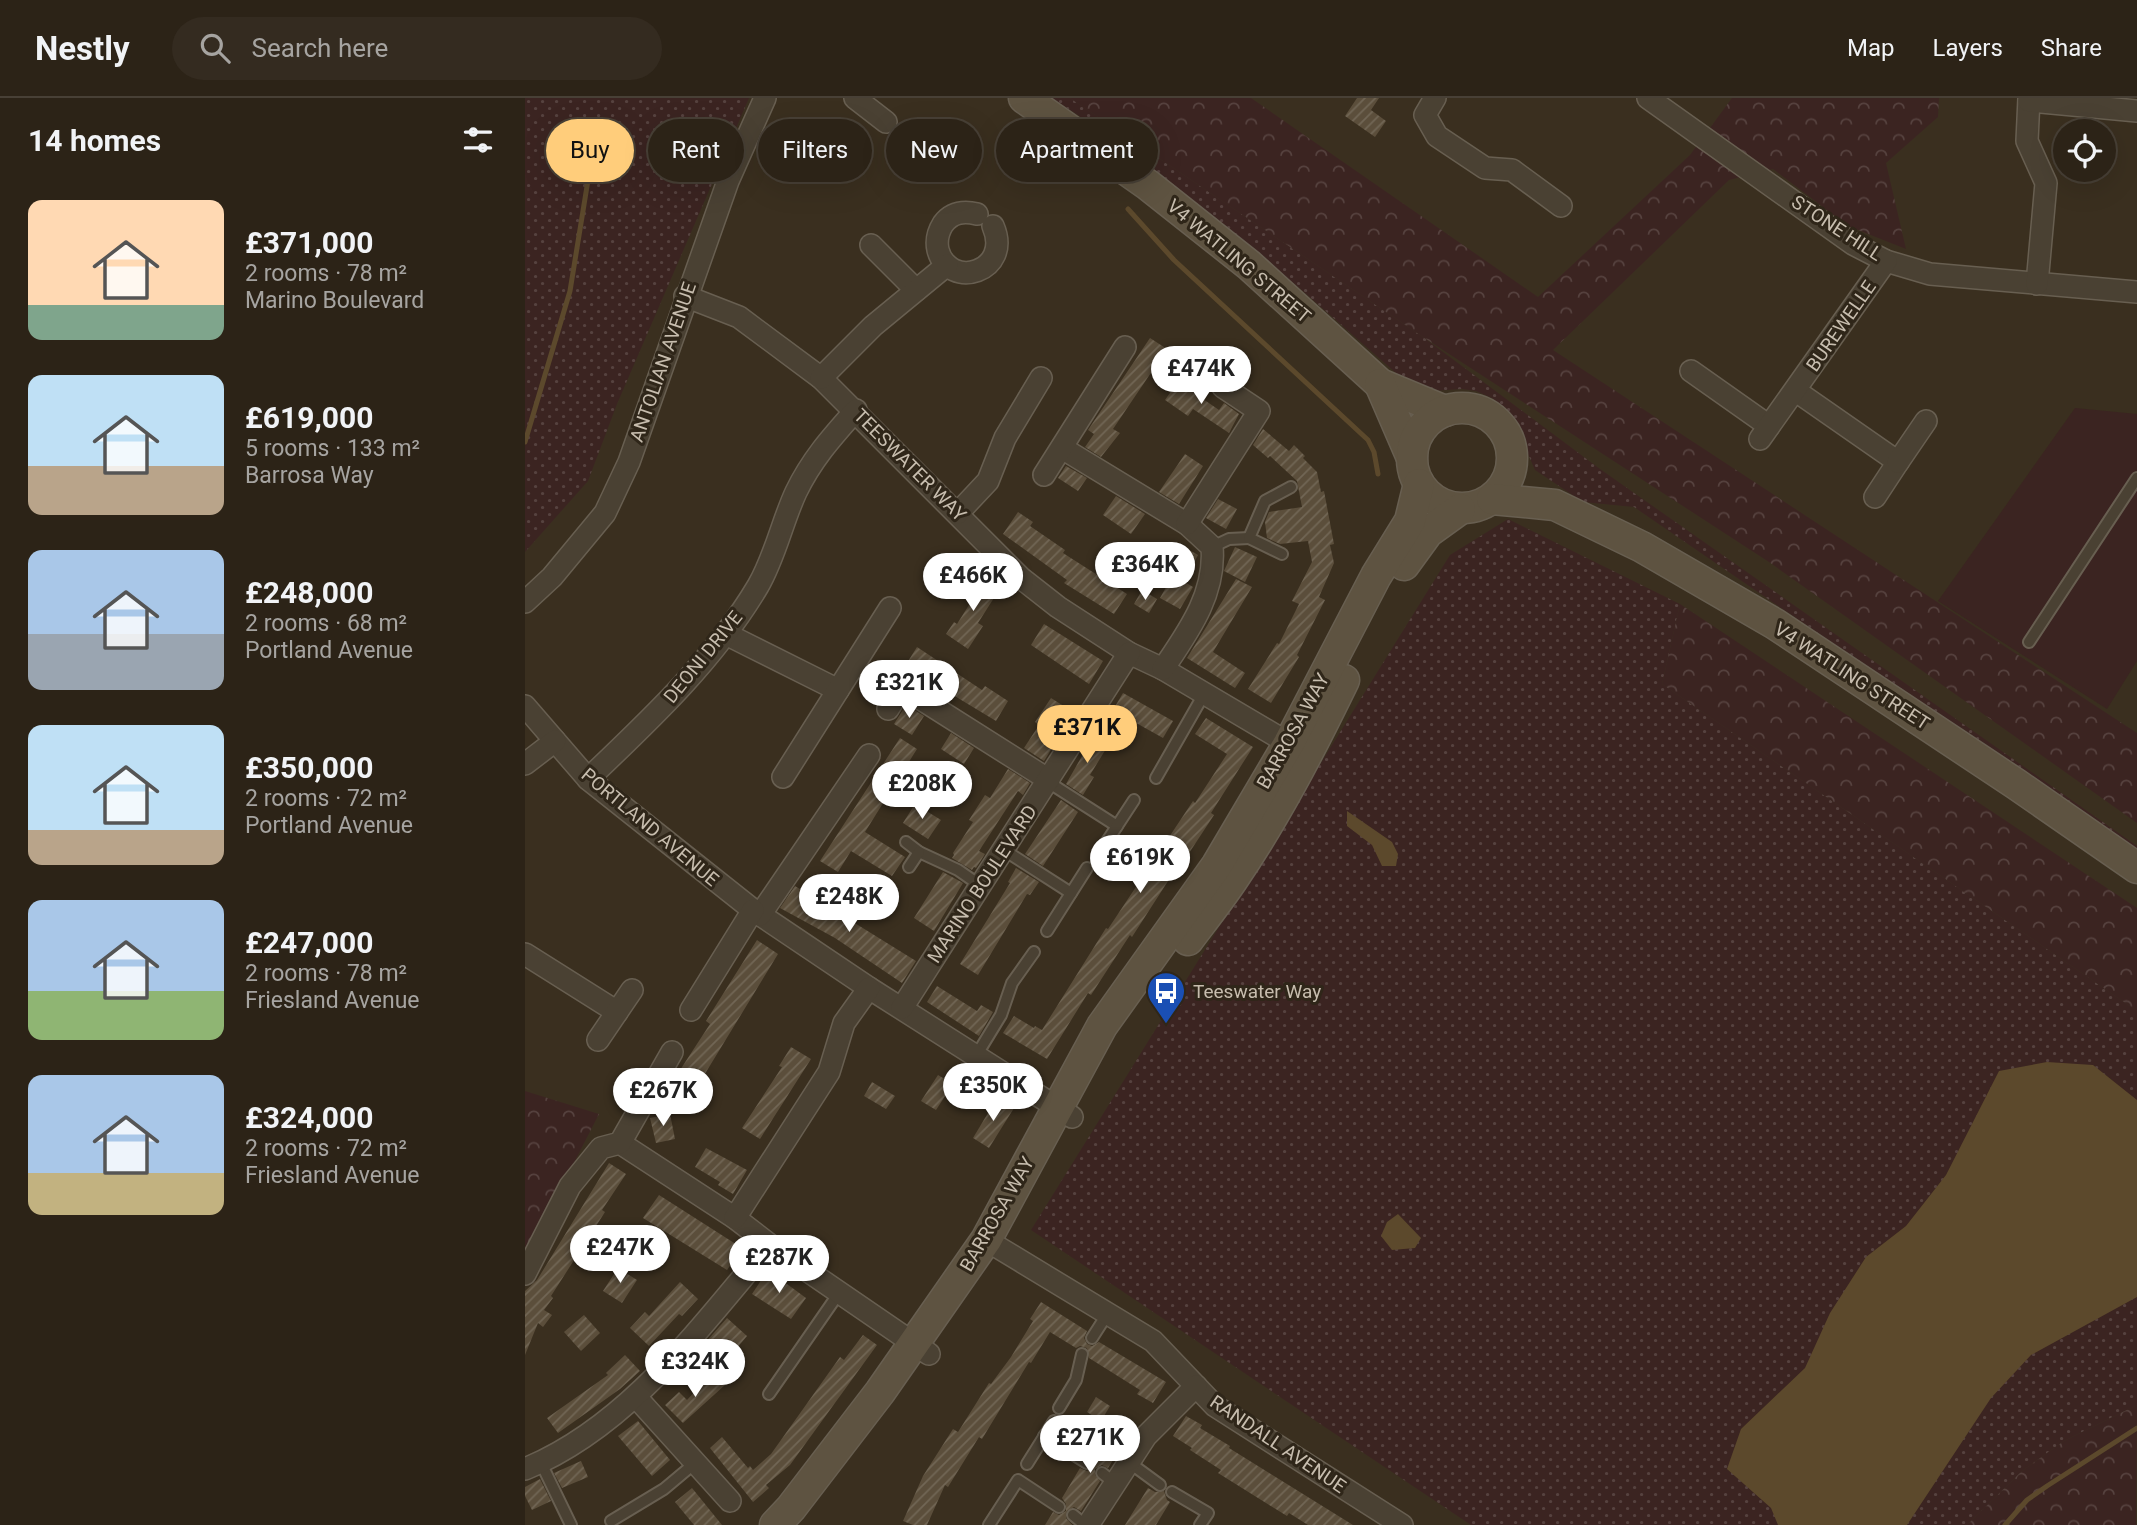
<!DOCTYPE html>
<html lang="en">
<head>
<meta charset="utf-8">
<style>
	body { margin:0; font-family:Roboto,sans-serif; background:#342b20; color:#f1f3f6; height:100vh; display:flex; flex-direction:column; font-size:26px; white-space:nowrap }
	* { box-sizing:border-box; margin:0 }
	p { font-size:23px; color:#a6a4a1 }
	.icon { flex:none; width:38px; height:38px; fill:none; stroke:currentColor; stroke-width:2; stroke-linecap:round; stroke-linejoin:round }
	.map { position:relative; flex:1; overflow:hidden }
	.drawer { display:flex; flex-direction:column; background:#2c2317; width:525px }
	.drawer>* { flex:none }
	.banner { position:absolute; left:21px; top:21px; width:665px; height:63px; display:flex; gap:14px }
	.fabs { position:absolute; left:1528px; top:21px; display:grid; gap:14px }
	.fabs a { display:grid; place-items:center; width:63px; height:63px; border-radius:50%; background:#2c2317; box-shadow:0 7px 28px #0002,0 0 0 2px #484036; font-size:35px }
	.price { position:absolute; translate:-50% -60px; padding:0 16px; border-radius:24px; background:#fff; color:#222; font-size:23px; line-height:46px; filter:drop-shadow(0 2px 4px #0008) }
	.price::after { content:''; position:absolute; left:50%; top:42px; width:21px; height:16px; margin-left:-10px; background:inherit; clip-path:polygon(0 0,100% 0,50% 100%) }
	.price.active { background:#ffcd7b; color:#111 }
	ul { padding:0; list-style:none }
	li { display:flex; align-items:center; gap:21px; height:175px; padding:0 28px }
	li span { display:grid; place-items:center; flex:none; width:196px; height:140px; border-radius:14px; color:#555 }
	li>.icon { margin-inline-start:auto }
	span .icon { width:84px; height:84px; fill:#fffc; stroke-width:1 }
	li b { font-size:30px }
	h2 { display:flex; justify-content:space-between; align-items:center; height:84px; padding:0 28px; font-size:30px }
	.chip { padding:0 24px; border-radius:32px; background:#2c2317; box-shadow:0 7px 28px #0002,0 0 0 2px #484036; font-size:24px; line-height:63px }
	.chip.active { background:#ffcd7b; color:#111 }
	header { display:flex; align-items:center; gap:42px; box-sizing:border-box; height:98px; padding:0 35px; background:#2c2317; border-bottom:2px solid #484036 }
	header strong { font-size:33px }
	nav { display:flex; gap:38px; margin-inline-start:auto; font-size:24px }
	.search { width:490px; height:63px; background:#342b20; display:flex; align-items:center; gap:18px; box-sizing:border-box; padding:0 24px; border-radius:38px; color:#a6a4a1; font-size:26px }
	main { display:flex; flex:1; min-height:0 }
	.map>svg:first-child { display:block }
	.grass { fill:url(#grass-dots) }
	.forest { fill:url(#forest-crowns) }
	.garden { fill:#3b2421 }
	.water { fill:#5c492c }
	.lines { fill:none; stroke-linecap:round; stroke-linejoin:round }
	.stream { stroke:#5c492c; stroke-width:5 }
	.building { fill:url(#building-hatch) }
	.lane-casing { stroke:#685f51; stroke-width:14 }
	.street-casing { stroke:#685f51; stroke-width:24 }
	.secondary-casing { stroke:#685f51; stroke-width:33 }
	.lane { stroke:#4a4133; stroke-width:10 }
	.street { stroke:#4a4133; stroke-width:21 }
	.secondary { stroke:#5e5341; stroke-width:30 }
	.labels { text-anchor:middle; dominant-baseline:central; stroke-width:6; stroke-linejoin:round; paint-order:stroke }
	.street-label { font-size:19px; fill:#c7bdae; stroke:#2f2619 }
	.poi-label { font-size:19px; fill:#c7bdae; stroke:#2f2619; text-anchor:start }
</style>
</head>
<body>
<header>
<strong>Nestly</strong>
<div class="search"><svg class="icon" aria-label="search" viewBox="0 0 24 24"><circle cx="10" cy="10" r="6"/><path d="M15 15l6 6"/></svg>Search here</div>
<nav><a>Map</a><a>Layers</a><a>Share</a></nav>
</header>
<main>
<section class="drawer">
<h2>14 homes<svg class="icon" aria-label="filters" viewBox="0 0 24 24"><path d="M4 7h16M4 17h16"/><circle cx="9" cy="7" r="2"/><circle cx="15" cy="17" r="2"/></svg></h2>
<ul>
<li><span style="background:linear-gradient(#ffd9b3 75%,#7fa58c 0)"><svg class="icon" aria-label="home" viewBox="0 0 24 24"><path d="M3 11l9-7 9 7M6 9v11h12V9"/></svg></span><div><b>£371,000</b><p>2 rooms · 78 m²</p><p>Marino Boulevard</p></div></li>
<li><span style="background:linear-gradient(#bfe0f5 65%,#b9a48a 0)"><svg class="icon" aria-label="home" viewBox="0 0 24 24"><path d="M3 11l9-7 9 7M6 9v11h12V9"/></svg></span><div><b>£619,000</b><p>5 rooms · 133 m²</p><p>Barrosa Way</p></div></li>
<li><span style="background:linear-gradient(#a9c7e8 60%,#9aa5b1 0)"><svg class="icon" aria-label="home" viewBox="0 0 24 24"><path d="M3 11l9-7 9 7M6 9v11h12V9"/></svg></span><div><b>£248,000</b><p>2 rooms · 68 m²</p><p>Portland Avenue</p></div></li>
<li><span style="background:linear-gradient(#bfe0f5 75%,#b9a48a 0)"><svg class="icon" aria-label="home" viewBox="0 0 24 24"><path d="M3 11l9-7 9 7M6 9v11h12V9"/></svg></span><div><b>£350,000</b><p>2 rooms · 72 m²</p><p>Portland Avenue</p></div></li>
<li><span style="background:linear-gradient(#a9c7e8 65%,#8fb573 0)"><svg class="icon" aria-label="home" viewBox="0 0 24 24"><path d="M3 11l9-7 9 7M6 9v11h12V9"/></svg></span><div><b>£247,000</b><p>2 rooms · 78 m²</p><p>Friesland Avenue</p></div></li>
<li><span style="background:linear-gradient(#a9c7e8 70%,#c2b280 0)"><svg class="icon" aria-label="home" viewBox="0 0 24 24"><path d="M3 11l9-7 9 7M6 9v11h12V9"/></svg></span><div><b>£324,000</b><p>2 rooms · 72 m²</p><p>Friesland Avenue</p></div></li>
</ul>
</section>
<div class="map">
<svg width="1612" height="1427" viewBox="0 0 1612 1427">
	<defs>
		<pattern id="grass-dots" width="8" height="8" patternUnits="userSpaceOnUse" patternTransform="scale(1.75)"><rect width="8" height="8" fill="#3b2421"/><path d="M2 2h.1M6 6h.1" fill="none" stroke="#56423f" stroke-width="1.8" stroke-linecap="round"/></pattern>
		<pattern id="forest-crowns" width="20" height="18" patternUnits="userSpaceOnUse" patternTransform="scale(1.75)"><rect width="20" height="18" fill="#3b2421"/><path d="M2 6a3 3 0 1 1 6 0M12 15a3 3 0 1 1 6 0" fill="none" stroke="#56423f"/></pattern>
		<pattern id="building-hatch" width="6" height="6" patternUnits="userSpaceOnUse" patternTransform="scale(1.75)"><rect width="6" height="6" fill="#5b4e3b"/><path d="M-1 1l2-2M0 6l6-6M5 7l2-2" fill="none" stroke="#716655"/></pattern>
	</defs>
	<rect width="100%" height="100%" fill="#3a2f1f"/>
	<g class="grass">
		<polygon points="0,0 224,0 92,306 63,383 0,454"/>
		<polygon points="526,0 545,0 898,239 1075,371 1612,748 1612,754 1109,409 1058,404 1010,372 991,329 979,311 967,300 951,293 937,291 906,293 871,275 772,188 553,17"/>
		<polygon points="983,421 1155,506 1137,586 1612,913 1612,1307 1539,1343 1497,1373 1442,1427 946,1427 506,1132 925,457"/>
	</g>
	<g class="forest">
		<polygon points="545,0 726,0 1013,199 1165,57 1207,0 1414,0 1413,19 1361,65 1381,151 1323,128 1248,71 1204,82 1028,252 1612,635 1612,725 1244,464 898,239"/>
		<polygon points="1155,506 1612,810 1612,913 1137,586"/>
		<polygon points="0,993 74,1016 0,1160"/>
		<polygon points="1612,1307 1611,1427 1442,1427 1497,1373 1539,1343"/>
	</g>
	<polygon class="garden" points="1550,310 1612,316 1612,563 1582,611 1413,503"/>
	<g class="water">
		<polygon points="822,713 867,744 873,756 871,768 857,768 847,747 822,728"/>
		<polygon points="1522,964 1568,967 1612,1002 1612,1199 1506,1257 1466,1300 1382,1427 1253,1427 1246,1410 1202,1371 1216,1331 1280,1270 1305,1215 1341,1159 1381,1128 1421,1077 1474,973"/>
		<polygon points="873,1116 896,1140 890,1150 867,1152 856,1138 862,1124"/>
	</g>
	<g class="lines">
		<g class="stream">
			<polyline points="603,111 649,162 843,342 849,354 853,376"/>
			<polyline points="0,344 45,193 70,39"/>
			<polyline points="1480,1427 1502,1402 1522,1388 1612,1330"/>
		</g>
	</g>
	<g class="building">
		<polygon points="832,0 854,0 846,12 861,23 850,39 820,18"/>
		<polygon points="625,240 642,251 588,331 595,335 576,359 560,349 569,336 563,332"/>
		<polygon points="656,279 668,288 665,292 694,312 699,305 714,316 704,335 668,311 663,318 640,302"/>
		<polygon points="738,331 764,353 769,347 780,358 778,360 792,374 796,394 799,393 809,446 805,447 809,465 794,499 800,502 772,557 774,559 746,605 723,591 752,545 754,546 774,506 767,503 787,464 783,443 755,446 742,440 740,424 744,414 777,409 772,383 745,358 743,360 728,347"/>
		<polygon points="660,356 678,368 654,406 634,394"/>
		<polygon points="541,368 562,380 553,393 533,380"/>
		<polygon points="591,398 620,416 606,436 578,417"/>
		<polygon points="693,401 712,411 701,431 681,420"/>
		<polygon points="493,414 508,424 505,428 540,452 538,455 602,496 589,516 539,485 542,482 478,436"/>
		<polygon points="651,444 673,457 664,474 642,461"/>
		<polygon points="710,449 732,459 720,484 699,473"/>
		<polygon points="452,477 474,492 453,525 458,528 443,551 421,536 429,524 432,526 449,499 441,493"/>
		<polygon points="648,477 668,489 655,511 635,500"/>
		<polygon points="711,481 727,489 688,554 720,575 710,590 662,560"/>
		<polygon points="617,492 632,501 624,515 609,506"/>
		<polygon points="519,526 578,563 564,586 506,547"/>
		<polygon points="392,549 457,592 460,588 483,603 471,623 380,568"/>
		<polygon points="598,595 648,623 638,640 588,612"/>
		<polygon points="526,600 545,612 524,644 529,647 519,663 499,650 514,627 510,624"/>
		<polygon points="381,607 399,618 387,637 369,626"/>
		<polygon points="681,620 728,649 686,715 689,717 647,781 645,780 607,839 605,837 566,897 563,895 522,961 478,935 489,918 509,930 510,928 517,932 581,830 583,831 668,703 670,705 702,656 670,636"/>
		<polygon points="426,635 449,650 439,666 416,651"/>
		<polygon points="569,637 584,646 565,677 569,679 558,697 541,686"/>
		<polygon points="375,640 392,651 340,734 380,759 367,778 326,753 313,774 295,763"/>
		<polygon points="483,671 505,685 498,697 493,693 454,753 460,756 451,770 449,769 447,772 427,760 429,757 428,755 448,724 444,722 460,697 465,700"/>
		<polygon points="536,702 553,714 518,768 500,756"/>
		<polygon points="390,706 416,722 403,741 378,725"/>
		<polygon points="491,770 514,784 505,797 502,796 453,877 435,866 485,785 483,784"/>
		<polygon points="418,774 438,785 409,833 389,820"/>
		<polygon points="270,788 391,863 377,885 310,840 255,810"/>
		<polygon points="232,842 253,856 164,1002 144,989 185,926 181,923"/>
		<polygon points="412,888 452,913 456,907 468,914 454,938 402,904"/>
		<polygon points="266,949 286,961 235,1041 217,1030 257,969 254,968"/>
		<polygon points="413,977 428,986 411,1012 396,1003"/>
		<polygon points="347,984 370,998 361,1011 339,998"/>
		<polygon points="472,1000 489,1010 464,1050 448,1040"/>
		<polygon points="145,1016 150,1041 131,1045 125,1020"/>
		<polygon points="181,1050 222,1072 208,1096 193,1087 195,1084 170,1069"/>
		<polygon points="84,1065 101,1076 77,1112 80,1114 26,1198 28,1200 19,1212 27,1217 18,1229 13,1225 0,1257 0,1193 12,1182"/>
		<polygon points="134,1097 217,1150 202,1172 118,1120"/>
		<polygon points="93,1170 112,1182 97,1205 78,1193"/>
		<polygon points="243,1172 281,1200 266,1221 227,1196"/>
		<polygon points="155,1184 173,1201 157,1218 154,1216 124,1248 105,1230 120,1214 124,1218"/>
		<polygon points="516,1204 562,1233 559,1240 562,1246 567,1248 574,1244 641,1284 628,1305 612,1296 615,1292 564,1260 562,1250 555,1248 551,1250 525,1234 506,1265 504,1264 457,1341 454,1339 423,1389 420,1387 402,1427 388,1427 378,1423 398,1378 428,1331 433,1334 464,1285 466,1286 486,1259 508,1223 505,1221"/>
		<polygon points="59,1217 75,1235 56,1253 39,1234"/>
		<polygon points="202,1220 222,1238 201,1263 180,1245"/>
		<polygon points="338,1237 352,1247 265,1367 241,1387 244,1390 228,1404 185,1350 197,1339 223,1370 225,1368 228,1372 246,1356 315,1259 319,1262"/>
		<polygon points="100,1257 115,1273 95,1291 33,1335 22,1320 83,1277 81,1275"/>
		<polygon points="187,1275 200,1287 158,1325 140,1307 154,1294 162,1302"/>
		<polygon points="571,1299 585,1308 576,1323 562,1314"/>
		<polygon points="661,1318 677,1327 675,1330 705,1348 704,1350 828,1427 783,1427 764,1415 762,1418 693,1375 696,1372 665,1352 667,1350 648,1338"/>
		<polygon points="113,1323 145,1362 127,1378 93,1338"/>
		<polygon points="582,1327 602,1340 583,1370 577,1367 570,1371 570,1377 575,1383 556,1413 549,1409 542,1413 541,1420 547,1427 520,1427 528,1414 534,1417 541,1413 541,1406 537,1400 555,1370 562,1373 569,1369 569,1362 564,1357"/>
		<polygon points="56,1363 63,1379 37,1390 29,1375"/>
		<polygon points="15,1381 26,1403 7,1412 0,1398 0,1389"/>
		<polygon points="167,1390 197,1427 169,1427 150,1404"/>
		<polygon points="623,1390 630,1394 639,1393 642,1402 645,1404 631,1427 600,1427"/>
	</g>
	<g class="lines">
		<defs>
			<g id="lane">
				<polyline points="687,449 704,441 724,440"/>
				<polyline points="757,456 724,440 740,403 766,389"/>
				<polyline points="1504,544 1612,380"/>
				<polyline points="631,680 679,596"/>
				<polyline points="523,684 592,728"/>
				<polyline points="381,744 394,754 433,772 456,788"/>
				<polyline points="479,752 546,795"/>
				<polyline points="575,754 609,702"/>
				<polyline points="384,769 394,754"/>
				<polyline points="522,833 562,770"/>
				<polyline points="451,958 476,917 487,885 509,854"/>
				<polyline points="567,1240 583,1215"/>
				<polyline points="244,1296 314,1195"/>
				<polyline points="534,1310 551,1282 557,1256"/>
				<polyline points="519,1338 562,1365"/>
				<polyline points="16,1365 46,1427"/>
				<polyline points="605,1365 635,1387"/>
				<polyline points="502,1366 529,1323"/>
				<polyline points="577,1375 591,1386"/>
				<polyline points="647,1394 683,1415 675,1427"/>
				<polyline points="548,1417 560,1427"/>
				<polyline points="86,1423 139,1391 170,1365"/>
				<polyline points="464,1427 493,1382 534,1409"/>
			</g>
			<g id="street">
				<polyline points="330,0 361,24"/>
				<polyline points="910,0 900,17 912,38 960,70 987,72 1036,108"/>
				<polyline points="1123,0 1328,146 1361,163 1405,176 1612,194"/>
				<polyline points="1504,0 1502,43 1521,85 1512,186"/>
				<polyline points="1504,3 1612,13"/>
				<path d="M452 116C439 113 427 114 418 126 413 134 411 143 413 152 424 193 488 174 468 128"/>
				<polyline points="346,147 391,192"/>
				<polyline points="160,198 214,219 296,280 496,480 533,509 604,555 638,571 775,652"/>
				<polyline points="1166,273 1244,328"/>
				<polyline points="296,280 348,228 422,167"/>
				<polyline points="1271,293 1373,364 1350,399"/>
				<polyline points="1235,341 1361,163"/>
				<path d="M537 350 662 426 687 449C691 496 663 534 638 571"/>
				<polyline points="1373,364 1401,323"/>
				<polyline points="519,377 600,249"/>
				<polyline points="433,415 463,383 480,340 516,280"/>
				<polyline points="662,426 734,313 698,289"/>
				<polyline points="0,504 27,479 80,415 104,364 203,83 240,0"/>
				<polyline points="201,536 313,592"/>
				<polyline points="0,608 63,681 228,812 344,890 547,1019"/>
				<polyline points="363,611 377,589 524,682"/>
				<polyline points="0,666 30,643"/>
				<polyline points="258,679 365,510"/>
				<path d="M63 681C125 622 189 562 233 488 250 459 257 424 271 394 287 361 307 339 331 312"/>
				<polyline points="235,817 344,657"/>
				<polyline points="0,856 92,914"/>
				<polyline points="377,910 604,555"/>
				<polyline points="166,912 228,812"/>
				<polyline points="73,942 107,892"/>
				<polyline points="95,1045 210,1120 245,1147 404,1256"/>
				<polyline points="210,1120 304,974 319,925 344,890"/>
				<polyline points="461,1142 628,1243 690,1308 877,1427"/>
				<polyline points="0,1176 45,1088 76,1050 95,1045 147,954"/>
				<polyline points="111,1299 205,1403"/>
				<path d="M0 1371C103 1329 175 1229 245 1147"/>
				<polyline points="563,1427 621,1338 671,1288"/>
			</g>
			<g id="secondary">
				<polyline points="499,0 623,87 724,167 855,286 920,313"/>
				<polyline points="855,286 887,360"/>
				<circle cx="937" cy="360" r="50"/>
				<polyline points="967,401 1030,407 1117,449 1250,526 1491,686 1612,770"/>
				<polyline points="879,467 903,434 935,411"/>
				<path d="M663 842C678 822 694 802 708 781 751 718 786 650 819 582"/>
				<polyline points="250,1427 266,1410 355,1294 461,1142 577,928 692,767 764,645 851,478 885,423 894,386"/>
			</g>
		</defs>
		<use href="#lane" class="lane-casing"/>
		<use href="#street" class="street-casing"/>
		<use href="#secondary" class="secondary-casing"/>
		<use href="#lane" class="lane"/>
		<use href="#street" class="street"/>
		<use href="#secondary" class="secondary"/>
	</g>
	<defs>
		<symbol id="bus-pin" viewBox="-11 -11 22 30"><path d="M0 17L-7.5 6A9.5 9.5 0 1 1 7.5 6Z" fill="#1a4fb4" stroke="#2f2619"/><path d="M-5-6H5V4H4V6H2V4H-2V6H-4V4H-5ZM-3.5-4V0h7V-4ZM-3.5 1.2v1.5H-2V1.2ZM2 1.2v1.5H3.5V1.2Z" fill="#fff"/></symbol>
	</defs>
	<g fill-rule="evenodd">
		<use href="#bus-pin" x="619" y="871" width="44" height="60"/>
	</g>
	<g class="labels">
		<g class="street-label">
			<text transform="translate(1312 130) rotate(33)">STONE HILL</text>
			<text transform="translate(714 163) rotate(40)">V4 WATLING STREET</text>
			<text transform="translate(1316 228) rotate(-55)">BUREWELLE</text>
			<text transform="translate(138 264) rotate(-71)">ANTOLIAN AVENUE</text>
			<text transform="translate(385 367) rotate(45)">TEESWATER WAY</text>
			<text transform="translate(178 559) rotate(-51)">DEONI DRIVE</text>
			<text transform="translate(1327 578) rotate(33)">V4 WATLING STREET</text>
			<text transform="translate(768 633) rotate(-61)">BARROSA WAY</text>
			<text transform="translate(125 729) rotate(40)">PORTLAND AVENUE</text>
			<text transform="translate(457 786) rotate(-57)">MARINO BOULEVARD</text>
			<text transform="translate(472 1116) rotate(-60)">BARROSA WAY</text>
			<text transform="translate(753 1346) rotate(34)">RANDALL AVENUE</text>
		</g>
		<g class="poi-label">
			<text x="668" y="893">Teeswater Way</text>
		</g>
	</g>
</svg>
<div class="fabs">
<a><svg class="icon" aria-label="locate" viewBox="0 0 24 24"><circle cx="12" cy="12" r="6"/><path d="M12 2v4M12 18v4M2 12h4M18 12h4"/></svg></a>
</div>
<b class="price" style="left:676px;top:308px">£474K</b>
<b class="price" style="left:620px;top:504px">£364K</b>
<b class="price" style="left:448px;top:515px">£466K</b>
<b class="price" style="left:384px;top:622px">£321K</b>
<b class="price active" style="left:562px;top:667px">£371K</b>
<b class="price" style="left:397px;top:723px">£208K</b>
<b class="price" style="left:615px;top:797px">£619K</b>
<b class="price" style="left:324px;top:836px">£248K</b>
<b class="price" style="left:468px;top:1025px">£350K</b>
<b class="price" style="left:138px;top:1030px">£267K</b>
<b class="price" style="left:95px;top:1187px">£247K</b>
<b class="price" style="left:254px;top:1197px">£287K</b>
<b class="price" style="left:170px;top:1301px">£324K</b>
<b class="price" style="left:565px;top:1377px">£271K</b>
<div class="banner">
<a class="chip active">Buy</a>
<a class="chip">Rent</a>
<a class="chip">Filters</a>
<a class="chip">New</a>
<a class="chip">Apartment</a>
</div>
</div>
</main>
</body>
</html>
